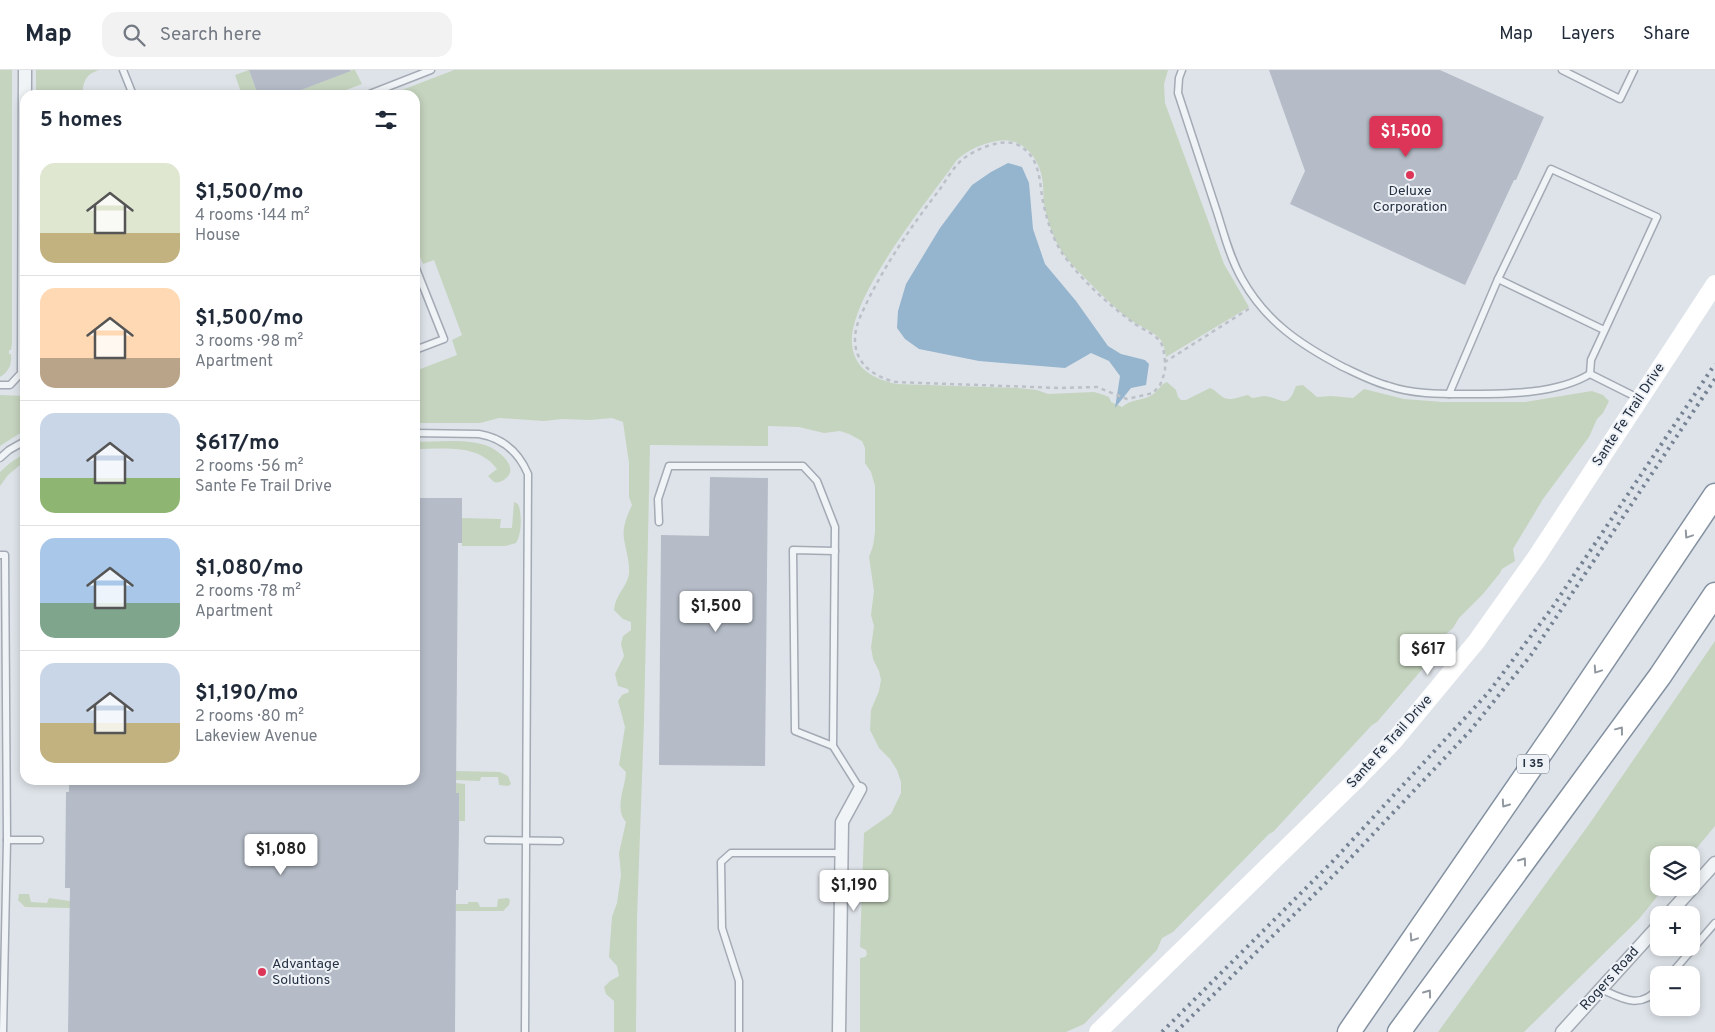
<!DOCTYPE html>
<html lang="en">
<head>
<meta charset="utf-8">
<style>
	body { margin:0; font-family:Overpass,sans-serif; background:#f2f2f3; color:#1f2937; height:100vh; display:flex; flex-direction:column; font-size:19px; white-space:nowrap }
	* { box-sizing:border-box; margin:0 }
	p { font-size:16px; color:#747a83 }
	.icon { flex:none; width:28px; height:28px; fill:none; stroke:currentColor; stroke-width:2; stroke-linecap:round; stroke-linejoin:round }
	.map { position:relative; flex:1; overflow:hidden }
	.sheet { position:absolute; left:20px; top:20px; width:400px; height:695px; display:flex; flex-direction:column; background:#fff; border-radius:15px; box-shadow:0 2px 8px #0003 }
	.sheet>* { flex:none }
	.fabs { position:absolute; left:1650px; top:776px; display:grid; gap:10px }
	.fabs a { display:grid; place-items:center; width:50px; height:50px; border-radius:10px; background:#fff; box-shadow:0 2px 8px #0003; font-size:25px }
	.price { position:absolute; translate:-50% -42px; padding:0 11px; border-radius:5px; background:#fff; color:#222; font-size:16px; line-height:32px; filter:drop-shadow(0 1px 2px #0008) }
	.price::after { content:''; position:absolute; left:50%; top:30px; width:15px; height:11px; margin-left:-8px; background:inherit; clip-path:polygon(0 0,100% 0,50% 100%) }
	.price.selected { background:#dc3558; color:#fff }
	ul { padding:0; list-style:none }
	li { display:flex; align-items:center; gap:15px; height:125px; padding:0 20px }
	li+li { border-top:1px solid #e0e1e3 }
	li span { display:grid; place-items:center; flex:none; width:140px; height:100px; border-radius:15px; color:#555 }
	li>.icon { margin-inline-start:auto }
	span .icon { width:60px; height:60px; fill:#fffc; stroke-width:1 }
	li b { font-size:21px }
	h2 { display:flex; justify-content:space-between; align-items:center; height:60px; padding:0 20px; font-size:21px }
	header { display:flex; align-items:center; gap:30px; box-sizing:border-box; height:70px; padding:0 25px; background:#fff; border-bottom:1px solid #e0e1e3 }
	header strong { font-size:24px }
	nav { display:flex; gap:28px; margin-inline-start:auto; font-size:18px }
	.search { width:350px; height:45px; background:#f2f2f3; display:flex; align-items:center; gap:12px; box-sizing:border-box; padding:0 18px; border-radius:15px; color:#747a83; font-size:19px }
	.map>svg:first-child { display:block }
	.green { fill:#c5d4be }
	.water { fill:#95b4cd }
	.building { fill:#b5bcc7 }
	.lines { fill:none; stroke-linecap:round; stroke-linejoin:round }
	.lane-casing { stroke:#a3aab4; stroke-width:9 }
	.street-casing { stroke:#a3aab4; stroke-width:15 }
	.highway-casing { stroke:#8491a1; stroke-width:25 }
	.path { stroke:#bcc1c8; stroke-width:2.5; stroke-dasharray:4 4; stroke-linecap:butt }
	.lane { stroke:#f1f4f7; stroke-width:6 }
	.street { stroke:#f1f4f7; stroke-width:12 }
	.secondary { stroke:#fff; stroke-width:18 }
	.highway { stroke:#fff; stroke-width:22 }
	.rail { stroke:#768394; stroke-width:4; stroke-dasharray:2.5 5; stroke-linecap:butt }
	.oneway { stroke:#9298a0 }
	.poi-dot { fill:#dc3558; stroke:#eef2f7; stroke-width:2 }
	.labels { text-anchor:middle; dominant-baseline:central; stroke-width:4; stroke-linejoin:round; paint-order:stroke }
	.shield { fill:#eef2f7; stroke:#616b78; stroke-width:1 }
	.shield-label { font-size:12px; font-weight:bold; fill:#253142 }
	.poi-label { font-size:14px; fill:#253142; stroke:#eef2f7 }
	.street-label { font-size:14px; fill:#253142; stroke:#eef2f7 }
</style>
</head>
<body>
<header>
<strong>Map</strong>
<div class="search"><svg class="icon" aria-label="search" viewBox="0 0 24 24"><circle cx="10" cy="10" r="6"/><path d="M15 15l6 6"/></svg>Search here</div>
<nav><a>Map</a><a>Layers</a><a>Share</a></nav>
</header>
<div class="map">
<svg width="1715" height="962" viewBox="0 0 1715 962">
	<rect width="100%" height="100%" fill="#dee3e9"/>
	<g class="green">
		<path d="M0 0H12V273L11 280H9V284H11C12 294 9 302 0 307Z"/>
		<path d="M36 0H99C86 4 82 12 83 25H36Z"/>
		<polygon points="249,0 258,25 242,25 235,5"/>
		<polygon points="353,0 355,0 362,14 333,25 288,25"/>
		<path d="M454 0H1168L1164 14 1165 33 1224 194 1249 237 1166 287C1165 281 1164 274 1160 269 1152 260 1138 256 1128 248 1111 235 1096 219 1081 204 1070 193 1060 181 1054 167 1050 157 1046 145 1044 134 1043 124 1044 113 1041 103 1035 82 1019 67 997 71 981 74 967 80 956 91 928 131 848 227 852 274 854 299 874 309 896 314L1018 318 1037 320 1048 324 1094 322 1104 325 1109 327 1111 332 1122 337C1131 329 1142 331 1152 325 1158 321 1161 314 1167 312L1176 320 1178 327 1181 330H1186L1210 318C1215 320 1216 322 1220 325 1229 333 1237 327 1248 325L1252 328C1256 328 1261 326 1265 326 1282 328 1287 341 1296 316L1303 315 1317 327 1331 326 1353 328 1364 319 1404 329 1443 332H1525L1592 321 1603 325 1609 331 1603 343 1597 349 1589 367 1543 429 1513 479 1515 491 1502 499 1500 503 1483 524 1459 548 1453 558 1445 565 1443 575 1377 652 1372 655 1273 762 1269 764 1173 862 1162 868 1157 880 1084 954 1066 962H860V888L865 887 867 884 866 880 860 877 864 763 891 744 901 723V712L897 700 890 689 879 678 870 660 871 640 879 621 881 610 879 601 873 589 871 577 874 556 871 545 874 521 869 487 873 476 875 462V416L871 402 865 393V378L862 371 849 364 840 361 824 363 799 357 768 356V376L650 375 644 651 637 848 636 962H614V931L606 924 604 917 610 911 619 906 617 896 609 887 612 847 617 833 621 805 619 783 626 752C614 738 625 719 626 702L619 695 625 657 618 631 622 625 629 622 628 619 618 616 615 604 624 586 621 574 623 566 631 560V552L623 549 614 540C615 525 627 517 629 504 630 492 626 481 624 469 622 457 627 446 632 435L629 427V393L623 352 612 348 590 350 562 349 544 351 499 348 480 353H415V301L457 285 452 270 462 265 434 190 423 194 415 175V25H389Z"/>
		<polygon points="0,325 25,326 25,360 0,376"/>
		<path d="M415 372C437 372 470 368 490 377 500 382 520 398 505 409 501 412 498 413 494 412L488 406 497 399C478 373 444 379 415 379Z"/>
		<polygon points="25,383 25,391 8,405 0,416 0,402 10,393"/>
		<path d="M514 432 518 434C522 443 522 464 516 473L505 476H462V448L501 449 500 458H512Z"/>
		<polygon points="1715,571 1715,756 1691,785 1659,785 1659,818 1664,818 1639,849 1524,962 1438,962 1590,753"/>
		<polygon points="456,701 500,702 508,706 511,714 508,716 499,715 498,707 481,707 480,711 456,710"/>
		<polygon points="456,713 465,714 465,751 459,751 459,724 456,723"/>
		<polygon points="19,824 29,824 31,832 47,833 49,828 70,831 70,838 25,837 18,830"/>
		<polygon points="508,828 510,830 509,835 503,841 456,841 456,834 468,834 468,832 478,832 480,837 497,837 498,829"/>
	</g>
	<polygon class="water" points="1008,93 1022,97 1029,113 1033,159 1045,194 1076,231 1108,276 1121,284 1145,290 1149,294 1146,315 1131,318 1115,338 1120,306 1109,291 1091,283 1065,298 979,291 919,279 905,269 897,258 898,241 906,214 940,158 972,115 991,102"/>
	<g class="building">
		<polygon points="249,0 350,0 351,1 288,25 258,25"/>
		<polygon points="1269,0 1440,0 1544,47 1516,110 1514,110 1465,215 1290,134 1305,101"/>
		<polygon points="710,407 768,408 765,696 659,695 661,465 709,466"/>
		<polygon points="415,428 462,428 462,473 458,473 456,723 459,723 459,757 458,820 456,820 455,962 68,962 70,818 65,818 66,722 69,722 69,710 415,710"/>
	</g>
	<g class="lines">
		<defs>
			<g id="lane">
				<polyline points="123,0 133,25"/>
				<path d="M1182 0 1179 8 1178 23C1191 62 1204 102 1217 142 1224 164 1230 188 1242 209 1266 252 1301 275 1343 297 1358 304 1373 312 1389 316 1412 324 1439 324 1464 324 1503 324 1555 325 1590 304L1638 328"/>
				<polyline points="1562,0 1620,29 1634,0"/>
				<polyline points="367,25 431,0"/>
				<polyline points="415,196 444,269 415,280"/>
				<polyline points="1498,209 1604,260"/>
				<polyline points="0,315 10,315 24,300"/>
				<polyline points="1449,324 1498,209 1551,99 1657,147 1591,290 1590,304"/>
				<path d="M415 363 479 364C503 368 519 383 528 404L525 962"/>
				<polyline points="0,388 9,380 25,371"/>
				<polyline points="659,452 658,429 669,396 803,396 817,411 835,457 833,676 860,719"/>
				<polyline points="0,485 5,485 7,770 3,962"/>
				<polyline points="833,676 795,661 793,480 835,481"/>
				<polyline points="7,770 40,770"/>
				<polyline points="488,770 560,771"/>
				<polyline points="1670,905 1715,853"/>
				<path d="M1601 919C1623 929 1640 940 1659 918"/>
				<polyline points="739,962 739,911 722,858 721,792 731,783 841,783"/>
			</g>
			<g id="street">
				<polyline points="24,300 25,0"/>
				<polyline points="1668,845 1715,793"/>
				<polyline points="839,962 842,752 860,719"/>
				<polyline points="1562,962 1659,855"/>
			</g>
			<g id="highway">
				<polyline points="1349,962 1563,651 1715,425"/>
				<polyline points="1399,962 1660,606 1715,524"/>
			</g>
		</defs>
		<use href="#lane" class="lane-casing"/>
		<use href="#street" class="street-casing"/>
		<use href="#highway" class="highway-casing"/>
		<path class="path" d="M1165 292C1164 284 1164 276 1159 270 1152 262 1139 258 1131 251 1108 234 1085 213 1068 191 1054 174 1048 154 1043 132 1039 111 1041 89 1020 76 1004 66 976 79 963 89 954 96 947 109 940 119 913 154 888 190 868 230 862 243 855 255 855 269 855 294 873 306 895 312L1060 318 1097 317 1127 329 1153 323 1160 315 1165 302V292L1250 238"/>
		<use href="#lane" class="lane"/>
		<use href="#street" class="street"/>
		<polyline class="secondary" points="1098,962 1356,710 1393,672 1476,572 1537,486 1715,214"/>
		<use href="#highway" class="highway"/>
		<g class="rail">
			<polyline points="1162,962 1333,791 1488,623 1552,538 1715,294"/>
			<polyline points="1176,962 1344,795 1470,661 1531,585 1715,309"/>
		</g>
	</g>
	<defs><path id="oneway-chevron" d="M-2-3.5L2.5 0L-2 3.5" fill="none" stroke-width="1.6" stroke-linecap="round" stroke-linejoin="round" transform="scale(1.25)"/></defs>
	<g class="oneway">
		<use href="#oneway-chevron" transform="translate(1688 465) rotate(124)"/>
		<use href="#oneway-chevron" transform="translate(1597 600) rotate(124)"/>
		<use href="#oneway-chevron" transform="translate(1620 660) rotate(-53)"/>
		<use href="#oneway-chevron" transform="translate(1505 734) rotate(125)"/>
		<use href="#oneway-chevron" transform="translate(1523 791) rotate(-54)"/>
		<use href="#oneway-chevron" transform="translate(1413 868) rotate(124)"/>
		<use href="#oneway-chevron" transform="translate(1428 923) rotate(-54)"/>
	</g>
	<g class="poi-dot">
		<circle cx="1410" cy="105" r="5"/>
		<circle cx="262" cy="902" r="5"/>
	</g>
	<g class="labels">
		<rect class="shield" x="1517" y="684.5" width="32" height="19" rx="4"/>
		<g class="shield-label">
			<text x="1533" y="694">I 35</text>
		</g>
		<g class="poi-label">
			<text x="1410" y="121">Deluxe<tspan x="1410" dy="16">Corporation</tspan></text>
			<text x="272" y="894" text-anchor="start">Advantage<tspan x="272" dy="16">Solutions</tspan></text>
		</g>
		<g class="street-label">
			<text transform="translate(1629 345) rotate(-57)">Sante Fe Trail Drive</text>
			<text transform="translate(1390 672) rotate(-48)">Sante Fe Trail Drive</text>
			<text transform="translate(1610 909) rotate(-48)">Rogers Road</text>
		</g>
	</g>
</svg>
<div class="fabs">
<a><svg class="icon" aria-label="layers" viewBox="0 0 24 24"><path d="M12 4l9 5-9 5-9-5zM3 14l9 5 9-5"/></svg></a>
<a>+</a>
<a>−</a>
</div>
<b class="price selected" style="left:1406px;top:88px">$1,500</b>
<b class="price" style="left:716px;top:563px">$1,500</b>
<b class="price" style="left:1428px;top:606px">$617</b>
<b class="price" style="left:281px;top:806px">$1,080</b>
<b class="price" style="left:854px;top:842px">$1,190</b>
<section class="sheet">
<h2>5 homes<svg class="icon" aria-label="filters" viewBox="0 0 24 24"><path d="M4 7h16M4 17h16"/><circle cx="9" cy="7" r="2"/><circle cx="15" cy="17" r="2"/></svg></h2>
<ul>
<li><span style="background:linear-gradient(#dfe7d0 70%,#c2b280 0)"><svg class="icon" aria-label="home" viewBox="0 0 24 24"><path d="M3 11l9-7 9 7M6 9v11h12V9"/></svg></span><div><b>$1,500/mo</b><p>4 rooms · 144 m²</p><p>House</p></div></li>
<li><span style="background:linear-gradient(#ffd9b3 70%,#b9a48a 0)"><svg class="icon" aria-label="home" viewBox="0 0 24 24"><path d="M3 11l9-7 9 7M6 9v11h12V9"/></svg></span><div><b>$1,500/mo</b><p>3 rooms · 98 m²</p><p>Apartment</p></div></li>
<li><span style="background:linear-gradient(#c9d6e8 65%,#8fb573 0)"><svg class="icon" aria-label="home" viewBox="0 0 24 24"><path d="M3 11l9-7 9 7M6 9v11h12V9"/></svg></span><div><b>$617/mo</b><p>2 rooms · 56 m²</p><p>Sante Fe Trail Drive</p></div></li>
<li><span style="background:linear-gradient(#a9c7e8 65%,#7fa58c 0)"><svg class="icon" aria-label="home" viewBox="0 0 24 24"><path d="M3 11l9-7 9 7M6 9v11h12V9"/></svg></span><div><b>$1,080/mo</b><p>2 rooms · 78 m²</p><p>Apartment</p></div></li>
<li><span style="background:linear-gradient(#c9d6e8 60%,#c2b280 0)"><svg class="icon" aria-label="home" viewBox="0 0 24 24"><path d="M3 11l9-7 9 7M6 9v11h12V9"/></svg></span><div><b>$1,190/mo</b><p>2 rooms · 80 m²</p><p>Lakeview Avenue</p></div></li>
</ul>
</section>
</div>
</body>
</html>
